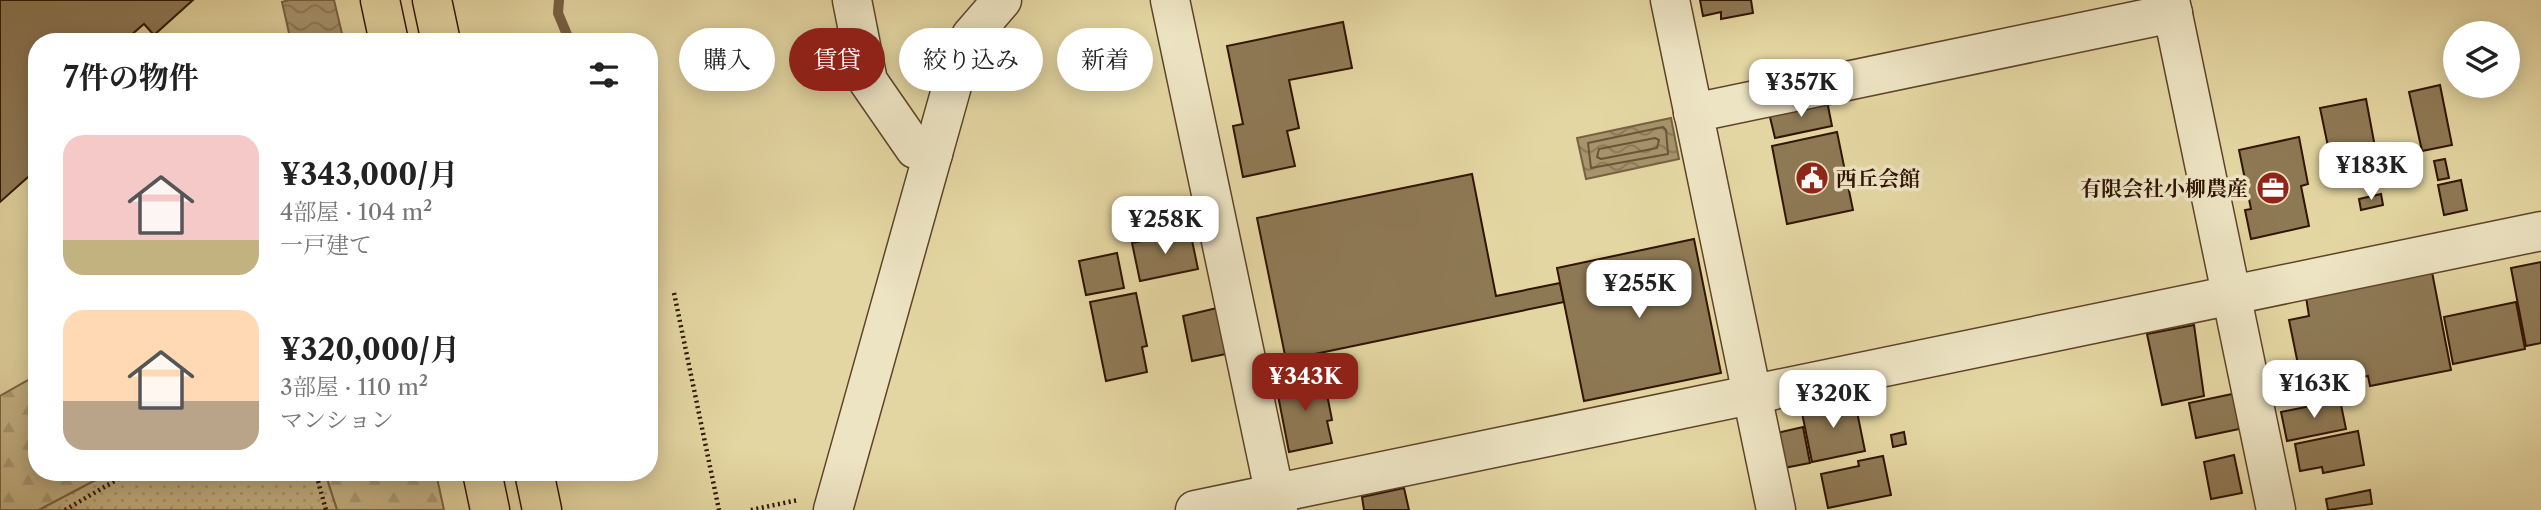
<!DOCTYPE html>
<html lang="ja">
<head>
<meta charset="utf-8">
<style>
	body { margin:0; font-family:"Libre Caslon Text","Noto Serif JP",serif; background:#f6f6f6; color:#222; height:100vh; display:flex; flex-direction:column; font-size:26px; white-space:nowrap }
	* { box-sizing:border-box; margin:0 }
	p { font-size:23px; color:#767676 }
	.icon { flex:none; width:38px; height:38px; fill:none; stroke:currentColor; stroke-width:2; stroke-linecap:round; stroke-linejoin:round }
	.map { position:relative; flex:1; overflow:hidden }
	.panel { position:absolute; left:28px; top:33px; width:630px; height:448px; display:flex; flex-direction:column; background:#fff; border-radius:28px; box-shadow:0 4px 18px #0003 }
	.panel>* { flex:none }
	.banner { position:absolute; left:679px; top:28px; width:665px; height:63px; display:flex; gap:14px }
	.fabs { position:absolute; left:2443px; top:21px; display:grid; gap:14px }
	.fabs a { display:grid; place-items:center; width:77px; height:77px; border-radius:50%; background:#fff; box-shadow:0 4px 18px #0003; font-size:35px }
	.price { position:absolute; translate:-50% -60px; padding:0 16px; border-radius:14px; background:#fff; color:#222; font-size:23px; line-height:46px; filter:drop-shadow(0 2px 4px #0008) }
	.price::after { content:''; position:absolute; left:50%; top:42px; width:21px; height:16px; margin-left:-10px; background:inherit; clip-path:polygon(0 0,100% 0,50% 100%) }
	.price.current { background:#8f2418; color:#fff }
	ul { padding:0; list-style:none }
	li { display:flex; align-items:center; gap:21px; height:175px; padding:0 35px }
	li span { display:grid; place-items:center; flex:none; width:196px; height:140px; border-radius:21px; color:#555 }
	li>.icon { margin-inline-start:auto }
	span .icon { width:84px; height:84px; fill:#fffc; stroke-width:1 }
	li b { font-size:30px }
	h2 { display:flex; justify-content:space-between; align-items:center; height:84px; padding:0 35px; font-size:30px }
	.tag { padding:0 24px; border-radius:32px; background:#fff; box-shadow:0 4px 18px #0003; font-size:24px; line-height:63px }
	.tag.current { background:#8f2418; color:#fff }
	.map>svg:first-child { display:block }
	.forest { fill:url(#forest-firs); stroke:#7c6444; stroke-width:2 }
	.park { fill:url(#park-dots); stroke:#7c6444; stroke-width:2 }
	.water { fill:url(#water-waves); stroke:#786142; stroke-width:2 }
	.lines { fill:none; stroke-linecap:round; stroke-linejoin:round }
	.shore { stroke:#6c5437; stroke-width:2 }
	.stream { stroke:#786142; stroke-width:10 }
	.building { fill:#8e7955; stroke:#311402; stroke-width:2 }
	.minor-casing { stroke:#5e442a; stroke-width:41 }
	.major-casing { stroke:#311402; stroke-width:41 }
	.path { stroke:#311402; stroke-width:4.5; stroke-dasharray:2 3.5; stroke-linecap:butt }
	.minor { stroke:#ede4c3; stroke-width:38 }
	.major { stroke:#e4d6a2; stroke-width:38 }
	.labels { text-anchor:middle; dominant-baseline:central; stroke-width:7; stroke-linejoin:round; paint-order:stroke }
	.poi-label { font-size:21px; font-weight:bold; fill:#311402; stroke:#ede4c3; text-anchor:start }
</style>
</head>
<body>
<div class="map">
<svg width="2541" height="510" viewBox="0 0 2541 510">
	<defs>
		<pattern id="forest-firs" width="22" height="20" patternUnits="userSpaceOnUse" patternTransform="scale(1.75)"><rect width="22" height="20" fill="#c6b587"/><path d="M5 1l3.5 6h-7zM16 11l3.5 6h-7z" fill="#ab9b73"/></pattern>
		<pattern id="park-dots" width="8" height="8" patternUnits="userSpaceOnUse" patternTransform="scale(1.75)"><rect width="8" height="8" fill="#c6b587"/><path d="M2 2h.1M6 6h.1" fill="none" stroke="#ab9b73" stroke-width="1.8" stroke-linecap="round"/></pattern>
		<pattern id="water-waves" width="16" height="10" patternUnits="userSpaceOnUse" patternTransform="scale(1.75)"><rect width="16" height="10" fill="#a7946c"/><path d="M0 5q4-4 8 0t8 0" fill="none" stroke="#897857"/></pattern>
	</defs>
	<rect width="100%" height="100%" fill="#e4d6a2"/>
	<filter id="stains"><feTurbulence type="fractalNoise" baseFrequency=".00286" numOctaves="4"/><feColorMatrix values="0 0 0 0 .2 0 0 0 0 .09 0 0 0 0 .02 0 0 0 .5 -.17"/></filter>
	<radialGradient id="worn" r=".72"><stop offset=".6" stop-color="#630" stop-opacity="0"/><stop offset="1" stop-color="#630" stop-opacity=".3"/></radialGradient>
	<g class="forest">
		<polygon points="37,375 37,472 109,473 39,510 0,510 0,396"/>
		<polygon points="325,473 436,473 444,510 337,510"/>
	</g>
	<polygon class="park" points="109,473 325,473 337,510 39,510"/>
	<g class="water">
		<polygon points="289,0 334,0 344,42 291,42 282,2"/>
		<polygon points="1671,118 1679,159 1586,179 1577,138"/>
	</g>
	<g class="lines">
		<g class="shore">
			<polygon points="1663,127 1666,130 1668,154 1591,168 1588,143"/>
			<polygon points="1655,138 1659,140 1657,148 1601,159 1597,157 1599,149"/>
		</g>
		<polyline class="stream" points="559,0 558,13 570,42"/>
	</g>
	<g class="building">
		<polygon points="0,0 193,0 154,35 144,24 123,42 37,42 37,169 0,202"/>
		<polygon points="1700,0 1751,0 1753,13 1721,19 1721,12 1703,16"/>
		<polygon points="1343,22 1352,68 1289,80 1299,128 1287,131 1295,166 1243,177 1233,126 1243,124 1227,46"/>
		<polygon points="2440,85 2452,145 2422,151 2409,92"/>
		<polygon points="2366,99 2375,147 2330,156 2320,108"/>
		<polygon points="1827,101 1832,126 1775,138 1769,113"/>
		<polygon points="1837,132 1853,210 1787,224 1772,146"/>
		<polygon points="2299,137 2308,184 2301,186 2309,226 2251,239 2245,210 2251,209 2239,150"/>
		<polygon points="2445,159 2449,178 2438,180 2434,161"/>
		<polygon points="1472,174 1496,296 1560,283 1564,302 1286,360 1257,218"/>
		<polygon points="2461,180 2467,210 2444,215 2438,185"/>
		<polygon points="2381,194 2383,205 2361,210 2359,199"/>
		<polygon points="1190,231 1198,269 1140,281 1132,243"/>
		<polygon points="1694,239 1721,373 1584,401 1557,268"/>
		<polygon points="1117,253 1124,288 1086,295 1079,261"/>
		<polygon points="2541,262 2541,343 2526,346 2511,268"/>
		<polygon points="2432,272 2451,370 2370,386 2368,376 2303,389 2289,320 2309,316 2306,297"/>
		<polygon points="1136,293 1147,346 1142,347 1147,372 1106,381 1090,302"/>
		<polygon points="2516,302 2525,349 2453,364 2444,317"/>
		<polygon points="1217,308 1226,354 1192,361 1183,316"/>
		<polygon points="2194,325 2204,396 2162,405 2147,334"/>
		<polygon points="1319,375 1321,385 1325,384 1332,420 1327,421 1332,443 1289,452 1276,385"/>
		<polygon points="2237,393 2244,428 2196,438 2189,403"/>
		<polygon points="1854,397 1865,451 1812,462 1801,408"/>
		<polygon points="2340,400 2346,429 2287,441 2281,412"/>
		<polygon points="1803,427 1810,463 1784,468 1777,433"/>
		<polygon points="2358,431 2364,465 2323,473 2322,467 2300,471 2295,444"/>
		<polygon points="1904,432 1906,444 1893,447 1891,435"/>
		<polygon points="2234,455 2242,493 2211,499 2204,462"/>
		<polygon points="1883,456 1891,495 1828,508 1821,474 1859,466 1858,461"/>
		<polygon points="1404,488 1409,510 1364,510 1362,497"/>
		<polygon points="2370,490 2372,504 2328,510 2326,499"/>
	</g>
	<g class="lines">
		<defs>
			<g id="minor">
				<polyline points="852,0 868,81 915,149 933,154"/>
				<polyline points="1170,0 1278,510"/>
				<polyline points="1670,0 1776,510"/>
				<polyline points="2170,0 2276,510"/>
				<polyline points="1693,113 2173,13"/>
				<polyline points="833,510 957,68 971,36 1002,0"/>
				<polyline points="1195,510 2541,231"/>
			</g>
			<g id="major">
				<polyline points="380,0 389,42"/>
				<polyline points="432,0 441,42"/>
				<polyline points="482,472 490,510"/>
				<polyline points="534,472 542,510"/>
			</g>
		</defs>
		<use href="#minor" class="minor-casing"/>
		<use href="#major" class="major-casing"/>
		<g class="path">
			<polyline points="674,293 719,510"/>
			<polyline points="312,472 318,481 326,510"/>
			<polyline points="65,510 130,472"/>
			<polyline points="751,510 798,500"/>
		</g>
		<use href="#minor" class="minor"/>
		<use href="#major" class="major"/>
	</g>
	<defs>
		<symbol id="civic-disc" viewBox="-11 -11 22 22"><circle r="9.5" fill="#8f2418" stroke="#ede4c3"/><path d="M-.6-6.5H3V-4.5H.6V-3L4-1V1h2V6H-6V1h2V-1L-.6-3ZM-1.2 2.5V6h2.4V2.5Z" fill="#fff"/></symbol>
		<symbol id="office-disc" viewBox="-11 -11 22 22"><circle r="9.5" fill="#8f2418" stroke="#ede4c3"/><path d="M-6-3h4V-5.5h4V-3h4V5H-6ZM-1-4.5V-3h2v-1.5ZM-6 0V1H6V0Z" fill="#fff"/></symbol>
	</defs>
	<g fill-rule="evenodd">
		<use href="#civic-disc" x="1793" y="159" width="38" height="38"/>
		<use href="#office-disc" x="2254" y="169" width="38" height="38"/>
	</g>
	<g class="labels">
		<g class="poi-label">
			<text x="1836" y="178">西丘会館</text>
			<text x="2248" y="188" text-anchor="end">有限会社小柳農産</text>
		</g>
	</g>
	<rect width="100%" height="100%" filter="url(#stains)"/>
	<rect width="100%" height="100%" fill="url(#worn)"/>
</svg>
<div class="fabs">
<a><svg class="icon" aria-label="layers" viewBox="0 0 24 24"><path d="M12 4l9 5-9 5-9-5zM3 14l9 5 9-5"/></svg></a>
</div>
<b class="price" style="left:1801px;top:119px">¥357K</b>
<b class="price" style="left:2371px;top:202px">¥183K</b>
<b class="price" style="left:1165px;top:256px">¥258K</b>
<b class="price" style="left:1639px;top:320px">¥255K</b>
<b class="price current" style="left:1305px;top:413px">¥343K</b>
<b class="price" style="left:2314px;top:420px">¥163K</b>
<b class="price" style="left:1833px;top:430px">¥320K</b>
<div class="banner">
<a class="tag">購入</a>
<a class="tag current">賃貸</a>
<a class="tag">絞り込み</a>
<a class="tag">新着</a>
</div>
<section class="panel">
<h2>7件の物件<svg class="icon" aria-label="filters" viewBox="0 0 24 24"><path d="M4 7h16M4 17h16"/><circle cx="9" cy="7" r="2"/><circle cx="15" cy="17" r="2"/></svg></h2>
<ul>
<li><span style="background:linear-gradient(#f6c9c9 75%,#c2b280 0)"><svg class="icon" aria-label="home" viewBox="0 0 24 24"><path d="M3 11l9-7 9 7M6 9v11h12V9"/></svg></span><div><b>¥343,000/月</b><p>4部屋 · 104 m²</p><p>一戸建て</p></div></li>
<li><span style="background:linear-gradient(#ffd9b3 65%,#b9a48a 0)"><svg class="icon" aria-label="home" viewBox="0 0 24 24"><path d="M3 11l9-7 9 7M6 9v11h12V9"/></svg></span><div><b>¥320,000/月</b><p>3部屋 · 110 m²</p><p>マンション</p></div></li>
</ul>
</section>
</div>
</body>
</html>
